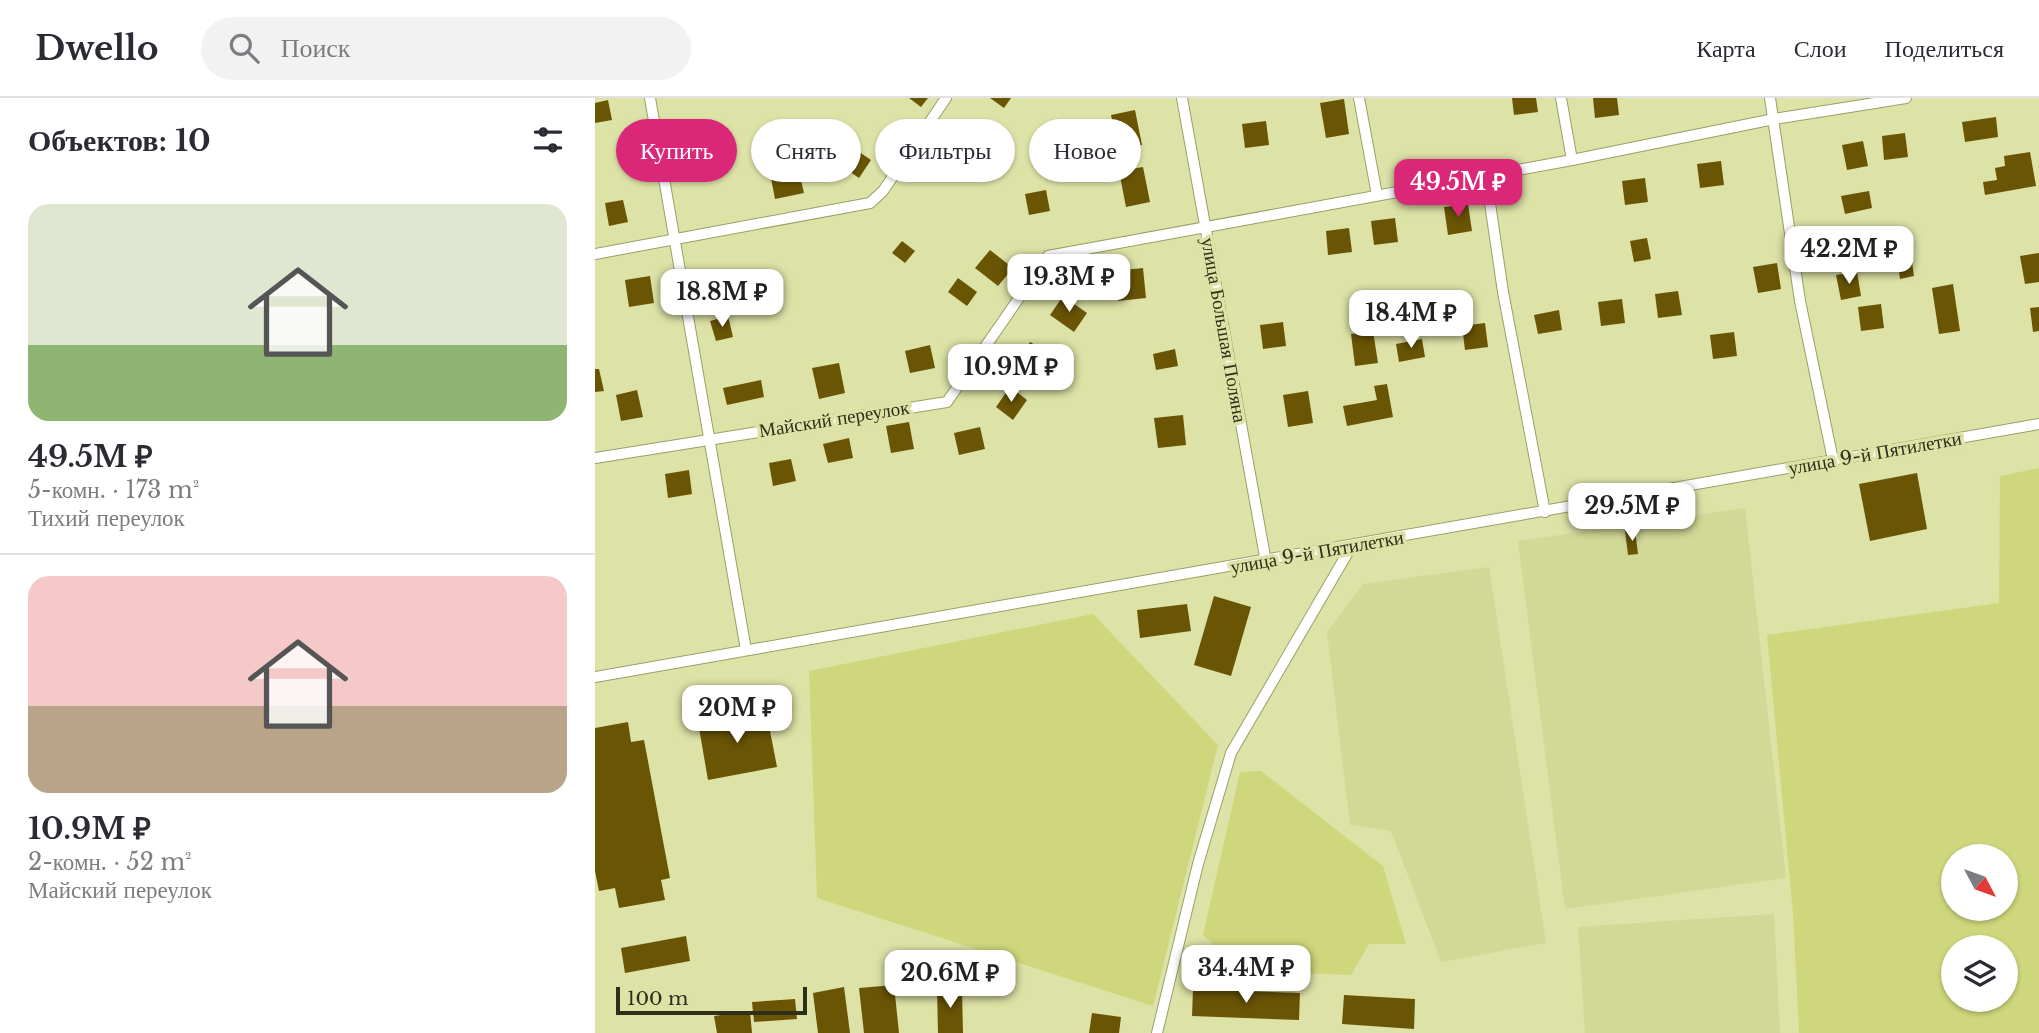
<!DOCTYPE html>
<html lang="ru">
<head>
<meta charset="utf-8">
<style>
	body { margin:0; font-family:"Libre Baskerville",serif; background:#f2f2f3; color:#2b2b33; height:100vh; display:flex; flex-direction:column; font-size:26px; white-space:nowrap }
	* { box-sizing:border-box; margin:0 }
	p { font-size:23px; color:#7c7c81 }
	.icon { flex:none; width:38px; height:38px; fill:none; stroke:currentColor; stroke-width:2; stroke-linecap:round; stroke-linejoin:round }
	.map { position:relative; flex:1; overflow:hidden }
	.side { display:flex; flex-direction:column; background:#fff; width:595px }
	.side>* { flex:none }
	.hud { position:absolute; left:21px; top:21px; width:665px; height:63px; display:flex; gap:14px }
	.needle { width:46px; rotate:131deg }
	.buttons { position:absolute; left:1346px; top:746px; display:grid; gap:14px }
	.buttons a { display:grid; place-items:center; width:77px; height:77px; border-radius:50%; background:#fff; box-shadow:0 2px 5px #0004; font-size:35px }
	.scale { position:absolute; left:21px; bottom:18px; width:191px; box-sizing:border-box; padding-left:7px; border:4px solid #2d2f18; border-top:0; font-size:19px; line-height:24px; white-space:nowrap; color:#2d2f18; -webkit-text-stroke:5px #dde2a7; paint-order:stroke }
	.price { position:absolute; translate:-50% -60px; padding:0 16px; border-radius:14px; background:#fff; color:#222; font-size:23px; line-height:46px; filter:drop-shadow(0 2px 4px #0008) }
	.price::after { content:''; position:absolute; left:50%; top:42px; width:21px; height:16px; margin-left:-10px; background:inherit; clip-path:polygon(0 0,100% 0,50% 100%) }
	.price.on { background:#db2777; color:#fff }
	ul { padding:0; list-style:none }
	li { display:grid; align-content:center; gap:14px; height:371px; padding:0 28px }
	li+li { border-top:2px solid #e1e1e2 }
	li span { display:grid; place-items:center; height:217px; border-radius:21px; color:#555 }
	li>.icon { margin-inline-start:auto }
	span .icon { width:126px; height:126px; fill:#fffc; stroke-width:1 }
	li b { font-size:30px }
	h2 { display:flex; justify-content:space-between; align-items:center; height:84px; padding:0 28px; font-size:30px }
	.chip { padding:0 24px; border-radius:32px; background:#fff; box-shadow:0 2px 5px #0004; font-size:24px; line-height:63px }
	.chip.on { background:#db2777; color:#fff }
	header { display:flex; align-items:center; gap:42px; box-sizing:border-box; height:98px; padding:0 35px; background:#fff; border-bottom:2px solid #e1e1e2 }
	header strong { font-size:33px }
	nav { display:flex; gap:38px; margin-inline-start:auto; font-size:24px }
	.search { width:490px; height:63px; background:#f2f2f3; display:flex; align-items:center; gap:18px; box-sizing:border-box; padding:0 24px; border-radius:38px; color:#7c7c81; font-size:26px }
	main { display:flex; flex:1; min-height:0 }
	.map>svg:first-child { display:block }
	.built { fill:#d2d896 }
	.green { fill:#cfd77c; fill-rule:evenodd }
	.building { fill:#6a5505 }
	.lines { fill:none; stroke-linecap:round; stroke-linejoin:round }
	.minor-casing { stroke:#9a9f66; stroke-width:12 }
	.minor { stroke:#fff; stroke-width:10 }
	.labels { text-anchor:middle; dominant-baseline:central; stroke-width:7; stroke-linejoin:round; paint-order:stroke }
	.street-label { font-size:19px; fill:#2d2f18; stroke:#dde2a7 }
</style>
</head>
<body>
<header>
<strong>Dwello</strong>
<div class="search"><svg class="icon" aria-label="search" viewBox="0 0 24 24"><circle cx="10" cy="10" r="6"/><path d="M15 15l6 6"/></svg>Поиск</div>
<nav><a>Карта</a><a>Слои</a><a>Поделиться</a></nav>
</header>
<main>
<section class="side">
<h2>Объектов: 10<svg class="icon" aria-label="filters" viewBox="0 0 24 24"><path d="M4 7h16M4 17h16"/><circle cx="9" cy="7" r="2"/><circle cx="15" cy="17" r="2"/></svg></h2>
<ul>
<li><span style="background:linear-gradient(#dfe7d0 65%,#8fb573 0)"><svg class="icon" aria-label="home" viewBox="0 0 24 24"><path d="M3 11l9-7 9 7M6 9v11h12V9"/></svg></span><div><b>49.5M ₽</b><p>5-комн. · 173 m²</p><p>Тихий переулок</p></div></li>
<li><span style="background:linear-gradient(#f6c9c9 60%,#b9a48a 0)"><svg class="icon" aria-label="home" viewBox="0 0 24 24"><path d="M3 11l9-7 9 7M6 9v11h12V9"/></svg></span><div><b>10.9M ₽</b><p>2-комн. · 52 m²</p><p>Майский переулок</p></div></li>
</ul>
</section>
<div class="map">
<svg width="1444" height="935" viewBox="0 0 1444 935">
	<rect width="100%" height="100%" fill="#dde2a7"/>
	<g class="built">
		<polygon points="1150,410 1191,780 970,811 923,443"/>
		<polygon points="894,469 951,845 846,864 796,733 755,727 732,534 768,486"/>
		<polygon points="1179,816 1185,935 990,935 983,829"/>
	</g>
	<g class="green">
		<path d="M1444 370V935H1204L1198 815 1172 537 1404 505 1405 378ZM1358 758H1410V810H1358ZM1358 849H1410V901H1358Z"/>
		<polygon points="498,516 623,647 558,908 222,800 214,573"/>
		<polygon points="666,673 788,768 811,846 774,846 756,877 649,873 608,837 645,674"/>
	</g>
	<g class="building">
		<polygon points="314,0 333,0 326,9"/>
		<polygon points="395,0 416,0 409,10"/>
		<polygon points="917,0 941,0 943,14 919,17"/>
		<polygon points="998,0 1022,0 1024,17 1000,20"/>
		<polygon points="749,1 754,36 731,40 725,5"/>
		<polygon points="13,2 17,22 0,25 0,5"/>
		<polygon points="540,12 547,47 523,52 516,17"/>
		<polygon points="1401,19 1403,39 1370,44 1367,24"/>
		<polygon points="671,23 674,47 650,50 647,26"/>
		<polygon points="1310,35 1313,59 1289,62 1287,38"/>
		<polygon points="1268,43 1273,68 1252,72 1247,47"/>
		<polygon points="359,45 378,59 365,77 346,63"/>
		<polygon points="254,47 276,62 264,80 242,65"/>
		<polygon points="1435,54 1441,88 1390,97 1388,84 1402,82 1400,70 1410,68 1409,58"/>
		<polygon points="1126,63 1129,87 1105,90 1102,66"/>
		<polygon points="548,69 555,104 531,109 524,73"/>
		<polygon points="204,74 209,95 180,101 176,80"/>
		<polygon points="1050,80 1053,104 1030,107 1027,83"/>
		<polygon points="451,92 455,113 434,117 430,96"/>
		<polygon points="1274,93 1277,110 1250,116 1246,98"/>
		<polygon points="28,102 33,124 14,128 10,105"/>
		<polygon points="873,106 877,133 853,137 849,109"/>
		<polygon points="800,120 803,144 779,147 776,123"/>
		<polygon points="754,130 757,154 733,157 731,133"/>
		<polygon points="1052,140 1056,161 1039,164 1035,143"/>
		<polygon points="1261,141 1264,154 1238,158 1235,146"/>
		<polygon points="307,143 320,153 310,165 297,155"/>
		<polygon points="395,152 418,170 403,188 380,170"/>
		<polygon points="1444,155 1444,184 1430,186 1425,158"/>
		<polygon points="1316,157 1319,178 1305,181 1302,159"/>
		<polygon points="1182,165 1186,191 1163,195 1158,169"/>
		<polygon points="548,170 551,200 523,203 520,173"/>
		<polygon points="167,171 171,191 148,196 143,175"/>
		<polygon points="1262,174 1266,198 1246,202 1241,177"/>
		<polygon points="55,178 59,205 34,209 30,182"/>
		<polygon points="363,180 382,194 372,208 353,194"/>
		<polygon points="1358,186 1365,233 1344,236 1337,190"/>
		<polygon points="1083,193 1087,217 1063,220 1060,196"/>
		<polygon points="468,198 492,215 479,234 455,217"/>
		<polygon points="1027,201 1030,225 1006,228 1003,204"/>
		<polygon points="1286,206 1289,230 1266,233 1263,209"/>
		<polygon points="1444,209 1444,233 1438,234 1435,210"/>
		<polygon points="964,212 967,232 943,236 939,217"/>
		<polygon points="133,218 138,239 121,243 115,223"/>
		<polygon points="688,224 691,248 668,251 665,227"/>
		<polygon points="890,225 893,249 870,252 867,228"/>
		<polygon points="778,233 783,265 760,268 756,236"/>
		<polygon points="1139,234 1142,258 1118,261 1115,237"/>
		<polygon points="827,241 830,259 804,264 801,246"/>
		<polygon points="435,244 461,259 449,279 424,264"/>
		<polygon points="335,247 340,270 315,275 310,253"/>
		<polygon points="580,251 583,268 561,272 558,256"/>
		<polygon points="244,265 250,295 224,301 217,270"/>
		<polygon points="0,271 4,271 9,293 0,294"/>
		<polygon points="166,282 169,299 132,307 128,290"/>
		<polygon points="792,286 798,319 752,328 748,308 782,302 779,288"/>
		<polygon points="415,289 432,302 418,322 401,309"/>
		<polygon points="42,292 48,319 26,323 21,297"/>
		<polygon points="713,293 718,325 693,329 688,297"/>
		<polygon points="588,317 591,347 563,350 559,320"/>
		<polygon points="314,324 319,351 296,355 291,328"/>
		<polygon points="385,329 390,351 364,357 359,335"/>
		<polygon points="254,340 258,360 233,365 228,346"/>
		<polygon points="196,361 201,383 178,388 174,365"/>
		<polygon points="94,372 97,396 73,400 70,376"/>
		<polygon points="1322,375 1332,431 1275,443 1264,386"/>
		<polygon points="1040,432 1043,456 1033,457 1030,433"/>
		<polygon points="619,498 656,509 636,578 599,567"/>
		<polygon points="592,506 596,533 545,540 542,512"/>
		<polygon points="171,612 182,669 113,682 103,624"/>
		<polygon points="33,624 36,644 49,642 75,780 66,782 70,802 24,810 20,790 4,793 0,773 0,630"/>
		<polygon points="91,838 95,863 30,875 26,850"/>
		<polygon points="299,887 304,935 269,935 264,890"/>
		<polygon points="249,889 255,935 223,935 218,895"/>
		<polygon points="342,890 367,890 368,935 343,935"/>
		<polygon points="598,891 705,895 704,922 597,918"/>
		<polygon points="749,897 820,901 819,931 747,926"/>
		<polygon points="200,901 202,921 159,924 157,904"/>
		<polygon points="155,913 157,935 122,935 119,918"/>
		<polygon points="497,915 526,919 524,935 494,935"/>
	</g>
	<g class="lines">
		<defs>
			<g id="minor">
				<polyline points="55,0 151,552"/>
				<polyline points="587,0 671,464"/>
				<polyline points="764,0 782,97"/>
				<polyline points="966,0 977,62"/>
				<polyline points="1175,0 1205,203 1238,362"/>
				<polyline points="891,78 908,194 950,414"/>
				<polyline points="0,156 275,105 288,93 351,0"/>
				<polyline points="0,360 352,304 453,158 977,62 1179,21 1311,0"/>
				<polyline points="0,579 1444,326"/>
				<polyline points="562,935 603,766 636,655 756,449"/>
			</g>
		</defs>
		<use href="#minor" class="minor-casing"/>
		<use href="#minor" class="minor"/>
	</g>
	<g class="labels">
		<g class="street-label">
			<text transform="translate(629 232) rotate(80)">улица Большая Поляна</text>
			<text transform="translate(239 321) rotate(-9)">Майский переулок</text>
			<text transform="translate(1280 355) rotate(-10)">улица 9-й Пятилетки</text>
			<text transform="translate(722 454) rotate(-10)">улица 9-й Пятилетки</text>
		</g>
	</g>
</svg>
<div class="buttons">
<a><svg class="needle" viewBox="-14 -14 28 28"><path d="M0-13l5 13h-10z" fill="#e53935"/><path d="M0 13l5-13h-10z" fill="#7c7c81"/></svg></a>
<a><svg class="icon" aria-label="layers" viewBox="0 0 24 24"><path d="M12 4l9 5-9 5-9-5zM3 14l9 5 9-5"/></svg></a>
</div>
<div class="scale">100 m</div>
<b class="price on" style="left:863px;top:121px">49.5M ₽</b>
<b class="price" style="left:1254px;top:188px">42.2M ₽</b>
<b class="price" style="left:474px;top:216px">19.3M ₽</b>
<b class="price" style="left:127px;top:231px">18.8M ₽</b>
<b class="price" style="left:816px;top:252px">18.4M ₽</b>
<b class="price" style="left:416px;top:306px">10.9M ₽</b>
<b class="price" style="left:1037px;top:445px">29.5M ₽</b>
<b class="price" style="left:142px;top:647px">20M ₽</b>
<b class="price" style="left:651px;top:907px">34.4M ₽</b>
<b class="price" style="left:355px;top:912px">20.6M ₽</b>
<div class="hud">
<a class="chip on">Купить</a>
<a class="chip">Снять</a>
<a class="chip">Фильтры</a>
<a class="chip">Новое</a>
</div>
</div>
</main>
</body>
</html>
